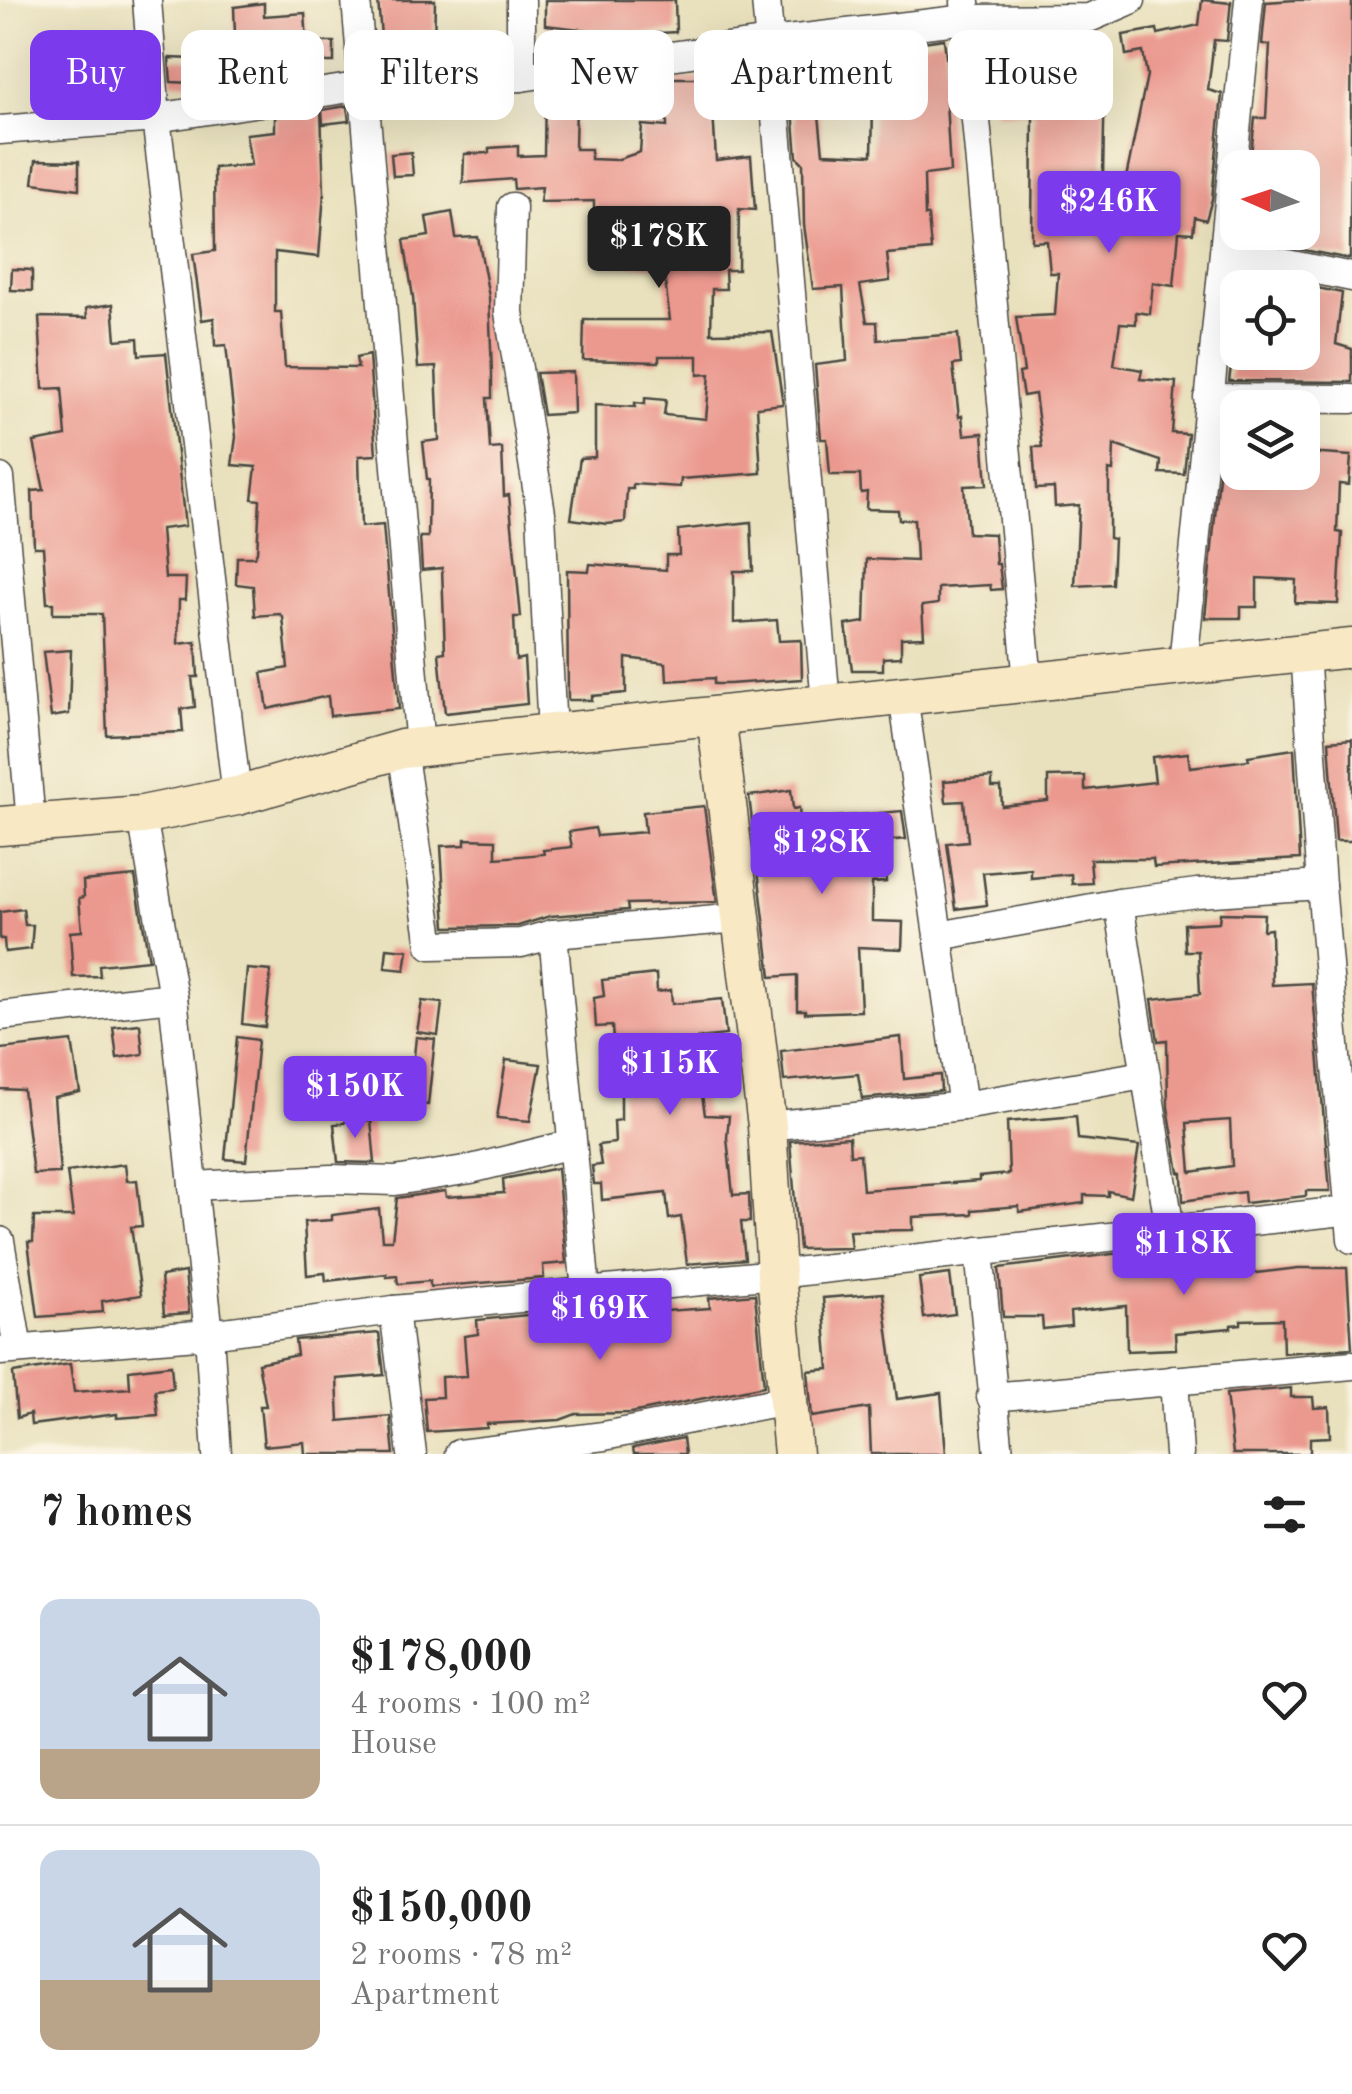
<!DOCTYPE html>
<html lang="en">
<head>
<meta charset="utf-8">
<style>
	body { margin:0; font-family:"Old Standard TT",serif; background:#f2f2f2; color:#222; height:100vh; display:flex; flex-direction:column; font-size:38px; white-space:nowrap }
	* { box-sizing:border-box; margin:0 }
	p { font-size:32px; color:#767676 }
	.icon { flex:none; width:55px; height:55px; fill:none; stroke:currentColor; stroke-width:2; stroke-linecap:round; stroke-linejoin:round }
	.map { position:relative; height:1454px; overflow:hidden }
	.drawer { display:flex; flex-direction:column; background:#fff; flex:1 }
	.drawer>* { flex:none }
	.top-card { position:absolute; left:30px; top:30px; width:1292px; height:90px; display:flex; gap:20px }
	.needle { width:65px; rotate:273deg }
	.controls { position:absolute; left:1220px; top:150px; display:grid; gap:20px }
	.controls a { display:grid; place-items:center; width:100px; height:100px; border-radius:20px; background:#fff; box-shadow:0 10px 40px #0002; font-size:50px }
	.price { position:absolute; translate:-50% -85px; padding:0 22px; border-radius:10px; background:#7c3aed; color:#fff; font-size:32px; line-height:65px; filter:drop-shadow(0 2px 5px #0008) }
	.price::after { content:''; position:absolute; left:50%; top:60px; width:30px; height:22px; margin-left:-15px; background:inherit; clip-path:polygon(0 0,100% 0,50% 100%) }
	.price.on { background:#222; color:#fff }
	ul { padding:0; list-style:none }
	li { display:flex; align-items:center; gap:30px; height:250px; padding:0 40px }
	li+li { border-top:2px solid #e0e0e0 }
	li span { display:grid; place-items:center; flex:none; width:280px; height:200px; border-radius:20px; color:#555 }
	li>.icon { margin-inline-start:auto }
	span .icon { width:120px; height:120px; fill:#fffc; stroke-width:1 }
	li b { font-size:42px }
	h2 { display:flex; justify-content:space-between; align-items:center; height:120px; padding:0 40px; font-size:42px }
	.chip { padding:0 35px; border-radius:20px; background:#fff; box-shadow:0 10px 40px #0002; font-size:35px; line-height:90px }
	.chip.on { background:#7c3aed; color:#fff }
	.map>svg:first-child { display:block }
	.building { fill:#eb988e; fill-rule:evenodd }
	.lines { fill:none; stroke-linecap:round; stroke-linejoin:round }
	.street-casing { stroke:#484641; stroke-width:31 }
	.secondary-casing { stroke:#484641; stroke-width:41 }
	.street { stroke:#fff; stroke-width:28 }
	.secondary { stroke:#f8e8c3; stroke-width:38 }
</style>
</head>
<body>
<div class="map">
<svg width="1352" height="1454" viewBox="0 0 1352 1454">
	<rect width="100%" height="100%" fill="#fcf5e5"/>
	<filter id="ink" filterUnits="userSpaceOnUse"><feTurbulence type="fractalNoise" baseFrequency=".01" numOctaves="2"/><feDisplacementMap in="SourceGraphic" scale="20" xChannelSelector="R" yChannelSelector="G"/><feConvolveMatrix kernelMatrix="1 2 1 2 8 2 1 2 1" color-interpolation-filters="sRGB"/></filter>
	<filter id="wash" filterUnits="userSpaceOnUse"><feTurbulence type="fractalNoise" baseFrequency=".0048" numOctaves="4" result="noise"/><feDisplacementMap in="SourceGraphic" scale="40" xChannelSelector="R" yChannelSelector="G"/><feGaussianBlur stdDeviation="2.25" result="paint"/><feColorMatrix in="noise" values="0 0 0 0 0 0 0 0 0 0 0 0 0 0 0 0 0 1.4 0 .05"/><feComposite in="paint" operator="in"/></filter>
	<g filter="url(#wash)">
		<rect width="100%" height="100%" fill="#e9e1bd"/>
		<g id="blocks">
			<g class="building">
				<polygon points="378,0 435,0 434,47 382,48"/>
				<polygon points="545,0 675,0 676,32 607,36 607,32 545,25"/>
				<polygon points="1202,0 1231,3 1231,0 1227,41 1214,40 1208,90 1222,94 1212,199 1206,220 1195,217 1193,233 1179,232 1174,286 1153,283 1150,314 1136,312 1136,324 1120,323 1114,365 1142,370 1140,379 1176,382 1172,433 1188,434 1184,474 1160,473 1161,461 1114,445 1113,471 1109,470 1109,538 1114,539 1112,584 1075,586 1079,505 1055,507 1054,488 1036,489 1033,447 1042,447 1035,394 1023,396 1019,373 1024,372 1016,317 1055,315 1058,273 1050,273 1047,241 1032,242 1033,112 997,112 997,89 990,86 990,78 996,65 1022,76 1025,38 1085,36 1087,77 1105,77 1102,226 1116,227 1147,75 1143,52 1126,55 1123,35 1157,29 1158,34 1199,25"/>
				<polygon points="1295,0 1352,0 1350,259 1263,242 1264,232 1302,232 1302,168 1260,168 1261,155 1251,154 1255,118 1266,118 1270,45 1262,44 1266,2"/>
				<polygon points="264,3 264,16 305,13 307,42 334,42 334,62 236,62 234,7"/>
				<polygon points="944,39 951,100 946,101 950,172 924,175 925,216 928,216 931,250 887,254 890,281 860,285 867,322 877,322 878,340 958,334 961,364 953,365 959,417 962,416 964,435 983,433 987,485 964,486 968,533 994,534 996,564 999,564 1002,589 991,590 990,585 938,588 938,604 922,606 924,637 901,638 901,657 883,658 883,670 852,670 846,625 865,622 867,559 916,561 914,519 899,520 898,510 866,509 867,492 861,493 860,475 830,475 827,439 821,439 815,365 847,361 843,287 813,289 804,225 803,163 797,157 792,98 817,96 823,153 872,155 873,106 868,106 867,55 916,51 915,43"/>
				<polygon points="169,58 195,59 193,83 171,82"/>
				<polygon points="666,78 711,78 716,160 751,156 755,210 739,209 738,270 725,270 726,289 712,289 711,333 772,332 783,404 757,407 761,473 681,479 680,487 633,484 633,489 627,489 625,522 607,524 571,519 580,458 595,457 595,405 635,407 635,403 645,404 645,398 666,400 664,415 706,419 710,374 698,375 698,356 659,356 659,362 583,360 584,320 670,320 663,266 617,264 618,253 594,252 594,201 540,202 542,187 514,189 513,179 463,183 464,154 489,153 489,148 518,146 518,156 544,155 545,91 565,88 572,89 572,101 576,101 575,149 591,149 591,159 616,160 640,152 642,125 667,127"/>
				<polygon points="347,106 349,121 323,124 322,110"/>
				<polygon points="321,110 324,193 319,257 275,252 275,312 281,312 285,367 358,368 356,358 369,355 376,455 359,456 361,527 383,525 399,709 330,716 328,696 268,709 262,673 288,668 283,617 280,614 255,616 253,586 236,584 237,557 254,557 257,552 260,500 252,499 256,467 232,465 236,437 226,345 215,346 214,318 202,320 193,254 215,251 214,168 251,165 246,134 275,131 275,117"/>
				<polygon points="411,152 413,175 393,176 391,154"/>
				<polygon points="36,160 79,161 79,189 33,183"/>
				<polygon points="452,212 456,238 478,237 489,297 492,373 492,398 487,398 490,449 502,448 504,496 509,495 521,617 514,617 516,660 524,658 527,704 445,713 439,653 445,652 442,568 422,570 420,537 428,537 429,479 427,479 423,442 439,440 436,367 418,368 413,297 404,240 429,236 426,217"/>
				<polygon points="12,269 32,270 32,291 11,290"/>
				<polygon points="1278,280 1342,293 1336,344 1352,349 1352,382 1229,381 1233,352 1302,352 1302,288 1277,288"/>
				<polygon points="113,304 116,340 138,338 139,355 166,353 185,526 161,529 165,578 186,578 185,600 179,600 178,644 196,642 198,677 192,677 195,707 181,709 183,732 107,735 102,614 53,614 53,603 47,603 43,547 34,547 32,491 44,490 34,442 66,436 62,388 43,389 39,317 87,318 86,308"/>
				<polygon points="573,372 574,413 543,415 536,373"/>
				<polygon points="1223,436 1232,436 1230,460 1238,461 1238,472 1306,472 1308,453 1351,456 1349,485 1339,484 1337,532 1342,533 1338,604 1295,603 1296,580 1257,578 1257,607 1241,607 1241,618 1205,618"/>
				<polygon points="751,522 753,571 734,571 734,623 777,620 779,641 801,640 802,679 729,684 714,684 714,678 667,681 666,663 626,658 626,693 592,696 592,700 568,700 567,570 589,571 590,564 666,570 666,555 679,555 678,530"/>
				<polygon points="71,650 69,714 51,717 43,652"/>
				<polygon points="1352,739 1352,841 1336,841 1329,741"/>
				<polygon points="1294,749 1300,859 1154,867 1153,859 1090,859 1092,883 1072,884 1071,874 1031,878 1031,869 983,873 987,905 956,909 947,843 968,841 964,801 946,802 944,781 992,777 992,787 1001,787 1002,806 1048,801 1048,777 1085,776 1085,790 1155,782 1152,757 1188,753 1190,767 1249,760 1248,756"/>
				<polygon points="791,790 793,809 799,808 800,820 902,811 906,839 883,841 886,882 872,883 872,921 903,922 902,949 858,947 861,1011 805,1013 805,1010 797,1010 797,975 771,977 749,796"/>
				<polygon points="704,806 717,902 627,904 628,910 550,916 518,926 446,927 441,846 465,845 465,839 496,840 496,858 544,854 543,850 572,847 569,832 595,828 597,836 645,832 643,812"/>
				<polygon points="135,876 149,960 99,965 100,976 73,977 70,932 82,931 79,898 84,897 83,881"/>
				<polygon points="23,909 25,925 33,925 31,949 5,952 4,939 0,939 0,912"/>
				<path d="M1220 913 1264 914 1263 930 1271 929 1272 985 1312 983 1330 1191H1306V1196L1245 1203 1244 1192 1183 1201 1182 1173 1179 1172 1168 1107 1167 1040 1158 1041 1152 999 1200 994 1198 951H1185L1184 924 1219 922ZM1230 1120 1232 1166 1191 1172 1187 1123Z"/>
				<polygon points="387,948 408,950 405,970 385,968"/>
				<polygon points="247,969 271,971 265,1027 242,1024"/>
				<polygon points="656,974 657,992 671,990 672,1004 722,999 726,1035 698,1038 699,1048 695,1049 705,1115 729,1116 727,1138 733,1195 749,1194 750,1222 741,1222 745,1259 687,1264 681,1217 669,1219 666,1193 602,1200 601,1184 594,1184 592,1166 601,1165 598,1145 615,1143 614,1121 621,1120 621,1054 614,1054 612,1026 596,1027 594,998 604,996 602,980"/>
				<polygon points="422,1001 442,1003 438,1035 417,1032"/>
				<polygon points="140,1024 143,1054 117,1058 113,1027"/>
				<polygon points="237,1037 258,1040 246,1161 225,1159"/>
				<polygon points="416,1037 435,1039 428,1105 409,1103"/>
				<polygon points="901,1037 904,1079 940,1075 941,1091 862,1099 858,1074 784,1081 781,1051"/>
				<polygon points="72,1041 80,1092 54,1097 60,1173 33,1174 23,1090 0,1089 0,1049"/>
				<polygon points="506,1060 541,1064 530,1121 497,1118"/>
				<polygon points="351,1116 359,1121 371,1120 375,1163 338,1162 334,1124 344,1123"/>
				<polygon points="1076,1116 1078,1139 1139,1146 1131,1196 1108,1191 1108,1196 1084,1195 1084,1203 1019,1212 1019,1206 972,1210 972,1214 913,1217 913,1230 849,1231 851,1248 799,1249 790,1141 849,1137 850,1155 860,1154 863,1190 979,1181 979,1177 1009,1174 1007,1122"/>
				<polygon points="125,1164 127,1181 137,1180 142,1226 131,1227 141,1295 102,1301 103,1312 38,1317 28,1242 33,1242 34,1217 73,1217 67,1172"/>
				<polygon points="557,1168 566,1263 543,1265 544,1278 430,1287 430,1281 398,1284 397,1276 387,1277 387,1274 326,1281 325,1273 307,1275 304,1222 332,1220 332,1215 379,1209 382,1240 392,1240 397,1198 445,1191 446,1197 504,1193 503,1179"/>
				<polygon points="1121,1253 1140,1254 1140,1264 1213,1264 1213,1255 1239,1254 1240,1275 1298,1268 1347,1268 1352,1348 1283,1353 1282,1319 1241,1320 1241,1324 1231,1325 1231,1328 1175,1333 1176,1349 1127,1351 1126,1306 1070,1312 1071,1326 1043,1329 1042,1317 1003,1317 999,1268"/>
				<polygon points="185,1272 189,1313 164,1315 161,1276"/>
				<polygon points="950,1274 955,1314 924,1318 919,1278"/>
				<polygon points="883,1293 897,1399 941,1393 946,1454 871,1454 869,1408 812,1417 808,1371 829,1369 823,1298"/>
				<polygon points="755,1294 764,1386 631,1413 576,1414 560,1420 487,1424 487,1428 427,1432 424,1398 442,1397 441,1377 467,1376 464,1336 478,1334 477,1320 650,1303 650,1312 710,1308 709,1298"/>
				<polygon points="379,1333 384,1375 337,1379 339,1421 390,1416 394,1454 305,1454 304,1442 264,1446 260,1406 266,1406 258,1363 297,1355 295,1340"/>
				<polygon points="70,1364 74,1392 130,1388 129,1370 171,1365 173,1388 155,1390 158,1415 117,1418 117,1414 31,1425 30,1414 17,1418 13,1373"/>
				<polygon points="1291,1388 1291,1397 1313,1397 1314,1408 1329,1407 1330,1437 1310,1438 1310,1454 1233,1454 1226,1394"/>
				<polygon points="683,1438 685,1454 634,1454 633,1448"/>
			</g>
		</g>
	</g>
	<g filter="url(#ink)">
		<use href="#blocks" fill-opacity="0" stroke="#484641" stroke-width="2.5"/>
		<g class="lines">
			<defs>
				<g id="street">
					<polyline points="147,0 156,118 237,796"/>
					<polyline points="356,0 420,747"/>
					<polyline points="766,0 826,704"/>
					<polyline points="965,2 1028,682"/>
					<polyline points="521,77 521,0"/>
					<polyline points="0,130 156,118 363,86 521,77 770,42 967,19 1089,18 1131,0"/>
					<polyline points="512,207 509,312 541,513 552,733"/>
					<polyline points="1226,252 1352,277"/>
					<polyline points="1208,398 1352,399"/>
					<polyline points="0,478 31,822"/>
					<polyline points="1305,652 1321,885 1352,1239"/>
					<polyline points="1183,665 1249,0"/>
					<polyline points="903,696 963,1106"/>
					<polyline points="402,749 431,945 521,943 553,934 740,918"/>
					<polyline points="142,815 173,997 209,1334 217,1454"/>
					<polyline points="1119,903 1170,1230"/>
					<polyline points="553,934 586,1292"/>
					<polyline points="939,936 1119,903 1197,893 1321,885"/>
					<polyline points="0,1016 173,997"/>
					<polyline points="767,1126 963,1106 1144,1075"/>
					<polyline points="193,1186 331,1179 395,1181 471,1169 572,1144"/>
					<polyline points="0,1241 18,1349"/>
					<polyline points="979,1251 999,1454"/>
					<polyline points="394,1310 412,1454"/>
					<polyline points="0,1351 209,1334 394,1310 776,1274 1352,1210"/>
					<polyline points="1174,1380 1179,1454"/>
					<polyline points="991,1397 1352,1365"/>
					<polyline points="459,1454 604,1436 786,1400"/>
				</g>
				<g id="secondary">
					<polyline points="716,716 767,1126 776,1274 793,1454"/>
					<polyline points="0,826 142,815 237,796 402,749 1352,648"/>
				</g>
			</defs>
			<use href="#street" class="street-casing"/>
			<use href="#secondary" class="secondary-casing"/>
			<use href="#street" class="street"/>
			<use href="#secondary" class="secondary"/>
		</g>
	</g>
</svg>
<div class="controls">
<a><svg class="needle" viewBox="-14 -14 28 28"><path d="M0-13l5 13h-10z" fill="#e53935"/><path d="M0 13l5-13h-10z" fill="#767676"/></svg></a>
<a><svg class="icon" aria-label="locate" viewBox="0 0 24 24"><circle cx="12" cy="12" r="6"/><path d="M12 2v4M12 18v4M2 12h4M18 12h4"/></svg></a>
<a><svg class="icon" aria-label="layers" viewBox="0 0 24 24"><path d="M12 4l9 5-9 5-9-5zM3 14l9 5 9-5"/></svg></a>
</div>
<b class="price" style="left:1109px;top:256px">$246K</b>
<b class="price on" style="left:659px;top:291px">$178K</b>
<b class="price" style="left:822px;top:897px">$128K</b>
<b class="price" style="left:670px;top:1118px">$115K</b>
<b class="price" style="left:355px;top:1141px">$150K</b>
<b class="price" style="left:1184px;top:1298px">$118K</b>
<b class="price" style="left:600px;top:1363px">$169K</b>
<div class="top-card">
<a class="chip on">Buy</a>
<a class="chip">Rent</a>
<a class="chip">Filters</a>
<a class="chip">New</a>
<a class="chip">Apartment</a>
<a class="chip">House</a>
</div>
</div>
<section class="drawer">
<h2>7 homes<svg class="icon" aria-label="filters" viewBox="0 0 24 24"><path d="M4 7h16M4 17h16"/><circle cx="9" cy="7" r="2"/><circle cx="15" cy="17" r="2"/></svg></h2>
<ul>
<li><span style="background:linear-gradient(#c9d6e8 75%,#b9a48a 0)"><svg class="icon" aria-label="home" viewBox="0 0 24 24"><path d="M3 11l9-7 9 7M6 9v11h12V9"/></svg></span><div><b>$178,000</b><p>4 rooms · 100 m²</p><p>House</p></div><svg class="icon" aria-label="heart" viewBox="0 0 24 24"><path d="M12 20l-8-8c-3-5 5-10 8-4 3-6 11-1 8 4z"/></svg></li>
<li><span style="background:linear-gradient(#c9d6e8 65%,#b9a48a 0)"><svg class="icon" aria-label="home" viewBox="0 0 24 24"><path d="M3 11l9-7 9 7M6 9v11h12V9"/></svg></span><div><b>$150,000</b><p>2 rooms · 78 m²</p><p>Apartment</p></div><svg class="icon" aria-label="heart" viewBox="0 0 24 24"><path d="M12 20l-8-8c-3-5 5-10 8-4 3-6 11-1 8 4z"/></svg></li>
</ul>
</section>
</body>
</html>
